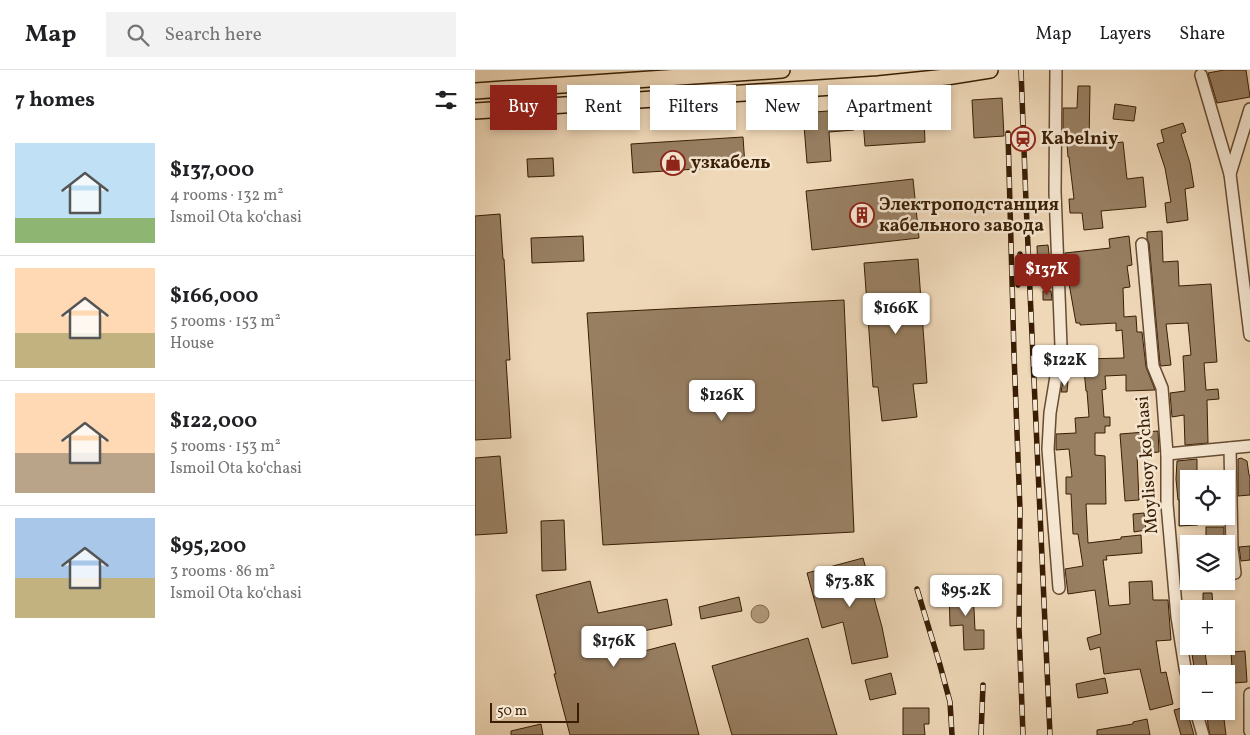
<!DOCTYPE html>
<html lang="en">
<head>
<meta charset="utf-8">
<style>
	body { margin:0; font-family:Vollkorn,serif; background:#f2f2f2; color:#202124; height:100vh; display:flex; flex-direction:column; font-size:19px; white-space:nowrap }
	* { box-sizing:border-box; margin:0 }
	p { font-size:16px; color:#757577 }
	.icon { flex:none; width:28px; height:28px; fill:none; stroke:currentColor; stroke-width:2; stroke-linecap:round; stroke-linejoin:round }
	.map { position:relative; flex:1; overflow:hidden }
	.details { display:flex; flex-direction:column; background:#fff; width:475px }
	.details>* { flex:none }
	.hud { position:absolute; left:15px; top:15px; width:475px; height:45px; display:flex; gap:10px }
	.controls { position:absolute; left:705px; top:400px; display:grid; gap:10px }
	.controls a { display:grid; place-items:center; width:55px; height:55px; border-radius:0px; background:#fff; box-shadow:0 2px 8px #0003; font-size:25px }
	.scale { position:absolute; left:15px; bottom:12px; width:89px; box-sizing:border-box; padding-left:5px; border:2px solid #391e04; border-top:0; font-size:14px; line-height:18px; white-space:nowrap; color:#391e04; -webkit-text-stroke:4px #f5e6d1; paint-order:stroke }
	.price { position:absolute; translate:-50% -42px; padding:0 11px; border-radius:5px; background:#fff; color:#222; font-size:16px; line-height:32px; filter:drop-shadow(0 1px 2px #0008) }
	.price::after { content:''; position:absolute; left:50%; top:30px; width:15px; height:11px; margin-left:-8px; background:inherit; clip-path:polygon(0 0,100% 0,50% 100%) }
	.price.current { background:#8f2418; color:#fff }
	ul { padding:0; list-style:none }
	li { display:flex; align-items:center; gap:15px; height:125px; padding:0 15px }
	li+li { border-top:1px solid #e0e0e0 }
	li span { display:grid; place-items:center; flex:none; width:140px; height:100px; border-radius:0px; color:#555 }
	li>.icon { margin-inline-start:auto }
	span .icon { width:60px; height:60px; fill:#fffc; stroke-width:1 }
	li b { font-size:21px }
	h2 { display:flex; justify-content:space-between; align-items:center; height:60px; padding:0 15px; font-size:21px }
	.tag { padding:0 18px; border-radius:0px; background:#fff; box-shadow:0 2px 8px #0003; font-size:18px; line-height:45px }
	.tag.current { background:#8f2418; color:#fff }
	header { display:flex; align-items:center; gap:30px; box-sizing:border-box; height:70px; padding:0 25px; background:#fff; border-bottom:1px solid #e0e0e0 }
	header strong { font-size:24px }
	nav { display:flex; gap:28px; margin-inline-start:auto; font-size:18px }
	.search { width:350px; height:45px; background:#f2f2f2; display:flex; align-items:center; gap:12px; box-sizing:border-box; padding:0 18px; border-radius:0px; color:#757577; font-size:19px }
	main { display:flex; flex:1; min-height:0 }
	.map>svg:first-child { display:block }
	.water { fill:#b1997b; stroke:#81684b }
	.building { fill:#987f62; stroke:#391e04 }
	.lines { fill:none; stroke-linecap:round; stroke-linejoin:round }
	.minor-casing { stroke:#664c31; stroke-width:14 }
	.major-casing { stroke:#391e04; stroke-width:18 }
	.minor { stroke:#f5e6d1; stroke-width:11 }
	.major { stroke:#efd8b8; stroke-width:15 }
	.rail-casing { stroke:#391e04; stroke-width:5.5 }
	.rail { stroke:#f5e6d1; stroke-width:4; stroke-dasharray:11; stroke-linecap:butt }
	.labels { text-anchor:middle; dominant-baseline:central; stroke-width:5; stroke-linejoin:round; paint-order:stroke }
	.poi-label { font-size:18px; font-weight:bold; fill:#391e04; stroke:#f5e6d1; text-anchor:start }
	.street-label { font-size:18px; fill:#391e04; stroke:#f5e6d1 }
</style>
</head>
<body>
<header>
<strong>Map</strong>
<div class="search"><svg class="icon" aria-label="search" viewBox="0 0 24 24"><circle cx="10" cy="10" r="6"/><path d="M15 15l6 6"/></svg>Search here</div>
<nav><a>Map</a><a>Layers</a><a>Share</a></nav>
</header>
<main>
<section class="details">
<h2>7 homes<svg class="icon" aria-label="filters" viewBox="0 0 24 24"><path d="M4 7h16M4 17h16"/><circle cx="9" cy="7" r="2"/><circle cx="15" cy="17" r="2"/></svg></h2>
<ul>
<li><span style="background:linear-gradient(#bfe0f5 75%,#8fb573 0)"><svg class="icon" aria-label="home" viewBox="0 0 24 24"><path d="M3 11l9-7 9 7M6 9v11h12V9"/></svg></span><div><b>$137,000</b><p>4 rooms · 132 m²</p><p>Ismoil Ota koʻchasi</p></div></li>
<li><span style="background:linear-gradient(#ffd9b3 65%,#c2b280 0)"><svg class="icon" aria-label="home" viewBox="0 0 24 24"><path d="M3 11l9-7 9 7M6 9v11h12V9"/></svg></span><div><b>$166,000</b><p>5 rooms · 153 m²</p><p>House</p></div></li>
<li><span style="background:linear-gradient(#ffd9b3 60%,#b9a48a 0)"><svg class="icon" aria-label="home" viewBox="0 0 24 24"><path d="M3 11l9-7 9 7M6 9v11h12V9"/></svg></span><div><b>$122,000</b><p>5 rooms · 153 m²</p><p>Ismoil Ota koʻchasi</p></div></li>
<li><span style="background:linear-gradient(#a9c7e8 60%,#c2b280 0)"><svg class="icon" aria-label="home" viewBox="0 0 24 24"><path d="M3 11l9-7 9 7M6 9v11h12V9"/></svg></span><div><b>$95,200</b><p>3 rooms · 86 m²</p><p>Ismoil Ota koʻchasi</p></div></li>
</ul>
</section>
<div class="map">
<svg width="775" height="665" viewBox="0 0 775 665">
	<rect width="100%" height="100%" fill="#efd8b8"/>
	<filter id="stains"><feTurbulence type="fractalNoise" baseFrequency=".004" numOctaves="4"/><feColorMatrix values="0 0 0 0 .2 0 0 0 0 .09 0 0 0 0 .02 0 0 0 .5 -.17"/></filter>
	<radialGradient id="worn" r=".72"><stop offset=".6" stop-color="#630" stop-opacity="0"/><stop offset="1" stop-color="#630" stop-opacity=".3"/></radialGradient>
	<circle class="water" cx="285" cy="544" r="9"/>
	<g class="building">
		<polygon points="749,0 771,0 775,27 742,33 733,3"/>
		<polygon points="603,16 615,16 614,76 648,72 652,109 668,107 671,137 626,141 628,158 609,160 607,143 595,143 594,129 599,129 594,87 593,87 591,61 588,61 588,38 602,38"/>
		<polygon points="527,28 529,66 499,68 497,30"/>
		<polygon points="640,34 661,37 659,51 638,49"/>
		<polygon points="377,39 379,60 354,62 356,91 332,93 328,43"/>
		<polygon points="449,47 450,72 390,76 388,51"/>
		<polygon points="708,53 711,62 706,64 715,93 719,117 710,119 713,150 692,153 690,133 696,132 690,98 682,74 689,72 686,60"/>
		<polygon points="268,67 270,96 158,103 156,74"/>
		<polygon points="78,88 79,106 53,107 52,89"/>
		<polygon points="438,109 444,168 337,180 331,121"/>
		<polygon points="25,144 28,189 29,189 35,290 31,290 36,368 0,370 0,146"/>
		<polygon points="687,161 688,192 703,191 704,216 736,214 742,292 729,293 731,320 743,319 744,329 732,330 733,373 710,375 709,345 697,347 695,323 710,321 708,286 716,285 713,253 691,254 696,295 686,296 685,294 674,173 672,169 672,162"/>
		<polygon points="108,166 109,191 57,193 56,168"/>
		<polygon points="654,166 657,195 652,196 655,217 648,218 649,247 661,246 662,262 667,262 671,297 680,320 651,321 651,305 630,306 631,319 627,320 629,347 635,347 635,356 630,356 630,363 620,363 620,385 630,386 631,434 611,434 613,473 646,469 646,467 666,465 667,483 631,486 632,490 628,490 634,536 655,534 654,512 677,511 678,530 693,530 696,570 681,571 686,603 691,602 698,634 675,640 665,599 629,604 625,577 615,580 612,568 626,564 620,520 593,524 590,499 608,496 603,464 598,464 596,424 591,424 591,407 597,407 594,379 581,380 581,364 601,363 600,348 614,347 612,321 611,321 608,289 649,288 647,260 641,261 641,253 605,255 605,253 601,253 590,191 590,183 635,178 634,169"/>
		<polygon points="573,175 576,201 563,202 562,176"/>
		<polygon points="443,189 452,313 438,314 442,347 407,351 403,317 398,317 389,193"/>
		<polygon points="568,221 576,221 577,230 568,230"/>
		<polygon points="369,230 379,462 128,475 112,243"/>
		<polygon points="588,311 593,311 592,322 586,322"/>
		<polygon points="683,361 684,382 662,384 664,430 650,431 645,364"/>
		<polygon points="25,386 32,463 0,465 0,388"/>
		<polygon points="766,388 772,391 774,405 775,406 775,425 763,426 763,389"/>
		<polygon points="722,389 722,407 719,407 719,409 714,409 714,446 723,446 723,455 704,456 704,430 703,430 701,409 702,391"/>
		<polygon points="669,443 671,460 659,462 658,444"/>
		<polygon points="89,450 91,500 67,501 66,451"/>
		<rect x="731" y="457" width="18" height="17"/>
		<polygon points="775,476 775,490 766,491 764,477"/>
		<polygon points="388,488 407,557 413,587 377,594 368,552 347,558 332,503"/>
		<polygon points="115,511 123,543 192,529 197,555 130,569 135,590 200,573 224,665 95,665 79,604 81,604 61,525"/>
		<polygon points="498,518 500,560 509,560 509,579 489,580 488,555 475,556 474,519"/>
		<polygon points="728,523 737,523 738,539 728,539"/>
		<polygon points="264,527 267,541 226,549 224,537"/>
		<polygon points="708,535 714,535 714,554 711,554"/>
		<polygon points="333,568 362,665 257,665 237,596"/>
		<polygon points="770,581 772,612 758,613 756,582"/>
		<polygon points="730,582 733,604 720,604 717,584"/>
		<polygon points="416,603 421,624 395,630 390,610"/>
		<polygon points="630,608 633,623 603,628 601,614"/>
		<polygon points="711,637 719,665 706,665 699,640"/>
		<polygon points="428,638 454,638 454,654 449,654 450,665 428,665"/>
		<polygon points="732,641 748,641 751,665 735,665 733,656"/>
		<polygon points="672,649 675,665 622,665 622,660 658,654 658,652"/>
		<polygon points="66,654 68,665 36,665 36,661"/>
	</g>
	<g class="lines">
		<defs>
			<g id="minor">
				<polyline points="581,0 580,122 586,276 575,343 573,379 584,518"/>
				<polyline points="726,5 755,104 775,265"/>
				<polyline points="755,104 775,39"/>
				<polyline points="667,174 678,296 687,318 692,384 692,434 702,547 710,598 714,613"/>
				<polyline points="755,378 757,479 760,503"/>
				<polyline points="692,384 775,376"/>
				<polyline points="775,624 775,661"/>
				<polyline points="721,641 728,665"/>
			</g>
			<g id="major">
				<polyline points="0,21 307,0"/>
				<polyline points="0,41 403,14 471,7 515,0"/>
			</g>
		</defs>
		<use href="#minor" class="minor-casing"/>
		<use href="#major" class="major-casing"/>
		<use href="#minor" class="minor"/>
		<use href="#major" class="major"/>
		<defs>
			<g id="rail">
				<polyline points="546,0 551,132 575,665"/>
				<polyline points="533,63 539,284 545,440 544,557 548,665"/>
				<polyline points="543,215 545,184"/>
				<polyline points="442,519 465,595 475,632 477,665"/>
				<polyline points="506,665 508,615"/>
			</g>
		</defs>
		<use href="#rail" class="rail-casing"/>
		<use href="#rail" class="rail"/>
	</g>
	<defs>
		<symbol id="station-ring" viewBox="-11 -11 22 22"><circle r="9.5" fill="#f5e6d1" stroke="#8f2418" stroke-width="1.5"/><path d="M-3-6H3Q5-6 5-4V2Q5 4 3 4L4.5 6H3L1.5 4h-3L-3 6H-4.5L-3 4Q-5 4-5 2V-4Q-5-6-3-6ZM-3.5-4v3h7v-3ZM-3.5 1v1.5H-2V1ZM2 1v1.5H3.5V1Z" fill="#8f2418"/></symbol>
		<symbol id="shop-ring" viewBox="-11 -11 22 22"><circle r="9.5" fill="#f5e6d1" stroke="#8f2418" stroke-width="1.5"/><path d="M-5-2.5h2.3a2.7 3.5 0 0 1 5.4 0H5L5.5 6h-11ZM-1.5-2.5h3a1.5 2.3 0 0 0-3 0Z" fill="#8f2418"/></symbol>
		<symbol id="building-ring" viewBox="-11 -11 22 22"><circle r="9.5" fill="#f5e6d1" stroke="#8f2418" stroke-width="1.5"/><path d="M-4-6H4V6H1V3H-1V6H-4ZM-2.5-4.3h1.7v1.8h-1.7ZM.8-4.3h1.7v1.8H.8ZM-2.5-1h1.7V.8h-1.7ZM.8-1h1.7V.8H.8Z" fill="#8f2418"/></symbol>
	</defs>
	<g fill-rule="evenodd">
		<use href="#station-ring" x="534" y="55" width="28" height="28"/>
		<use href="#shop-ring" x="184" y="79" width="28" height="28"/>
		<use href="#building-ring" x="373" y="131" width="28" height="28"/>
	</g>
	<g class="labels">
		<g class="poi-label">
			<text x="566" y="69">Kabelniy</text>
			<text x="216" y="93">узкабель</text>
			<text x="404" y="135">Электроподстанция<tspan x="404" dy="21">кабельного завода</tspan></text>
		</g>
		<g class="street-label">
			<text transform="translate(673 395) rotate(-94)">Moylisoy koʻchasi</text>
		</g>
	</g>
	<rect width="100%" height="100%" filter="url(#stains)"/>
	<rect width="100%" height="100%" fill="url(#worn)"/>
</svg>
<div class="controls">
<a><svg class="icon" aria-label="locate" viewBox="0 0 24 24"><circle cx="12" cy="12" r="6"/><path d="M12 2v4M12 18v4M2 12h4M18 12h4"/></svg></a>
<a><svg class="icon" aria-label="layers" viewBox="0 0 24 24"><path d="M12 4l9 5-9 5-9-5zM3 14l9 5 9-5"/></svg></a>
<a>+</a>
<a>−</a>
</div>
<div class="scale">50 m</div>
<b class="price current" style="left:572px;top:226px">$137K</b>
<b class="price" style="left:421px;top:265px">$166K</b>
<b class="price" style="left:590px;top:317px">$122K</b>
<b class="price" style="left:247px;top:352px">$126K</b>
<b class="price" style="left:375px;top:538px">$73.8K</b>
<b class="price" style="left:491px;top:547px">$95.2K</b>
<b class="price" style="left:139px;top:598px">$176K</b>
<div class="hud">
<a class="tag current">Buy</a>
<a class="tag">Rent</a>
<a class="tag">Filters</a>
<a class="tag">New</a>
<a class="tag">Apartment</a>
</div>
</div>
</main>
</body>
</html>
